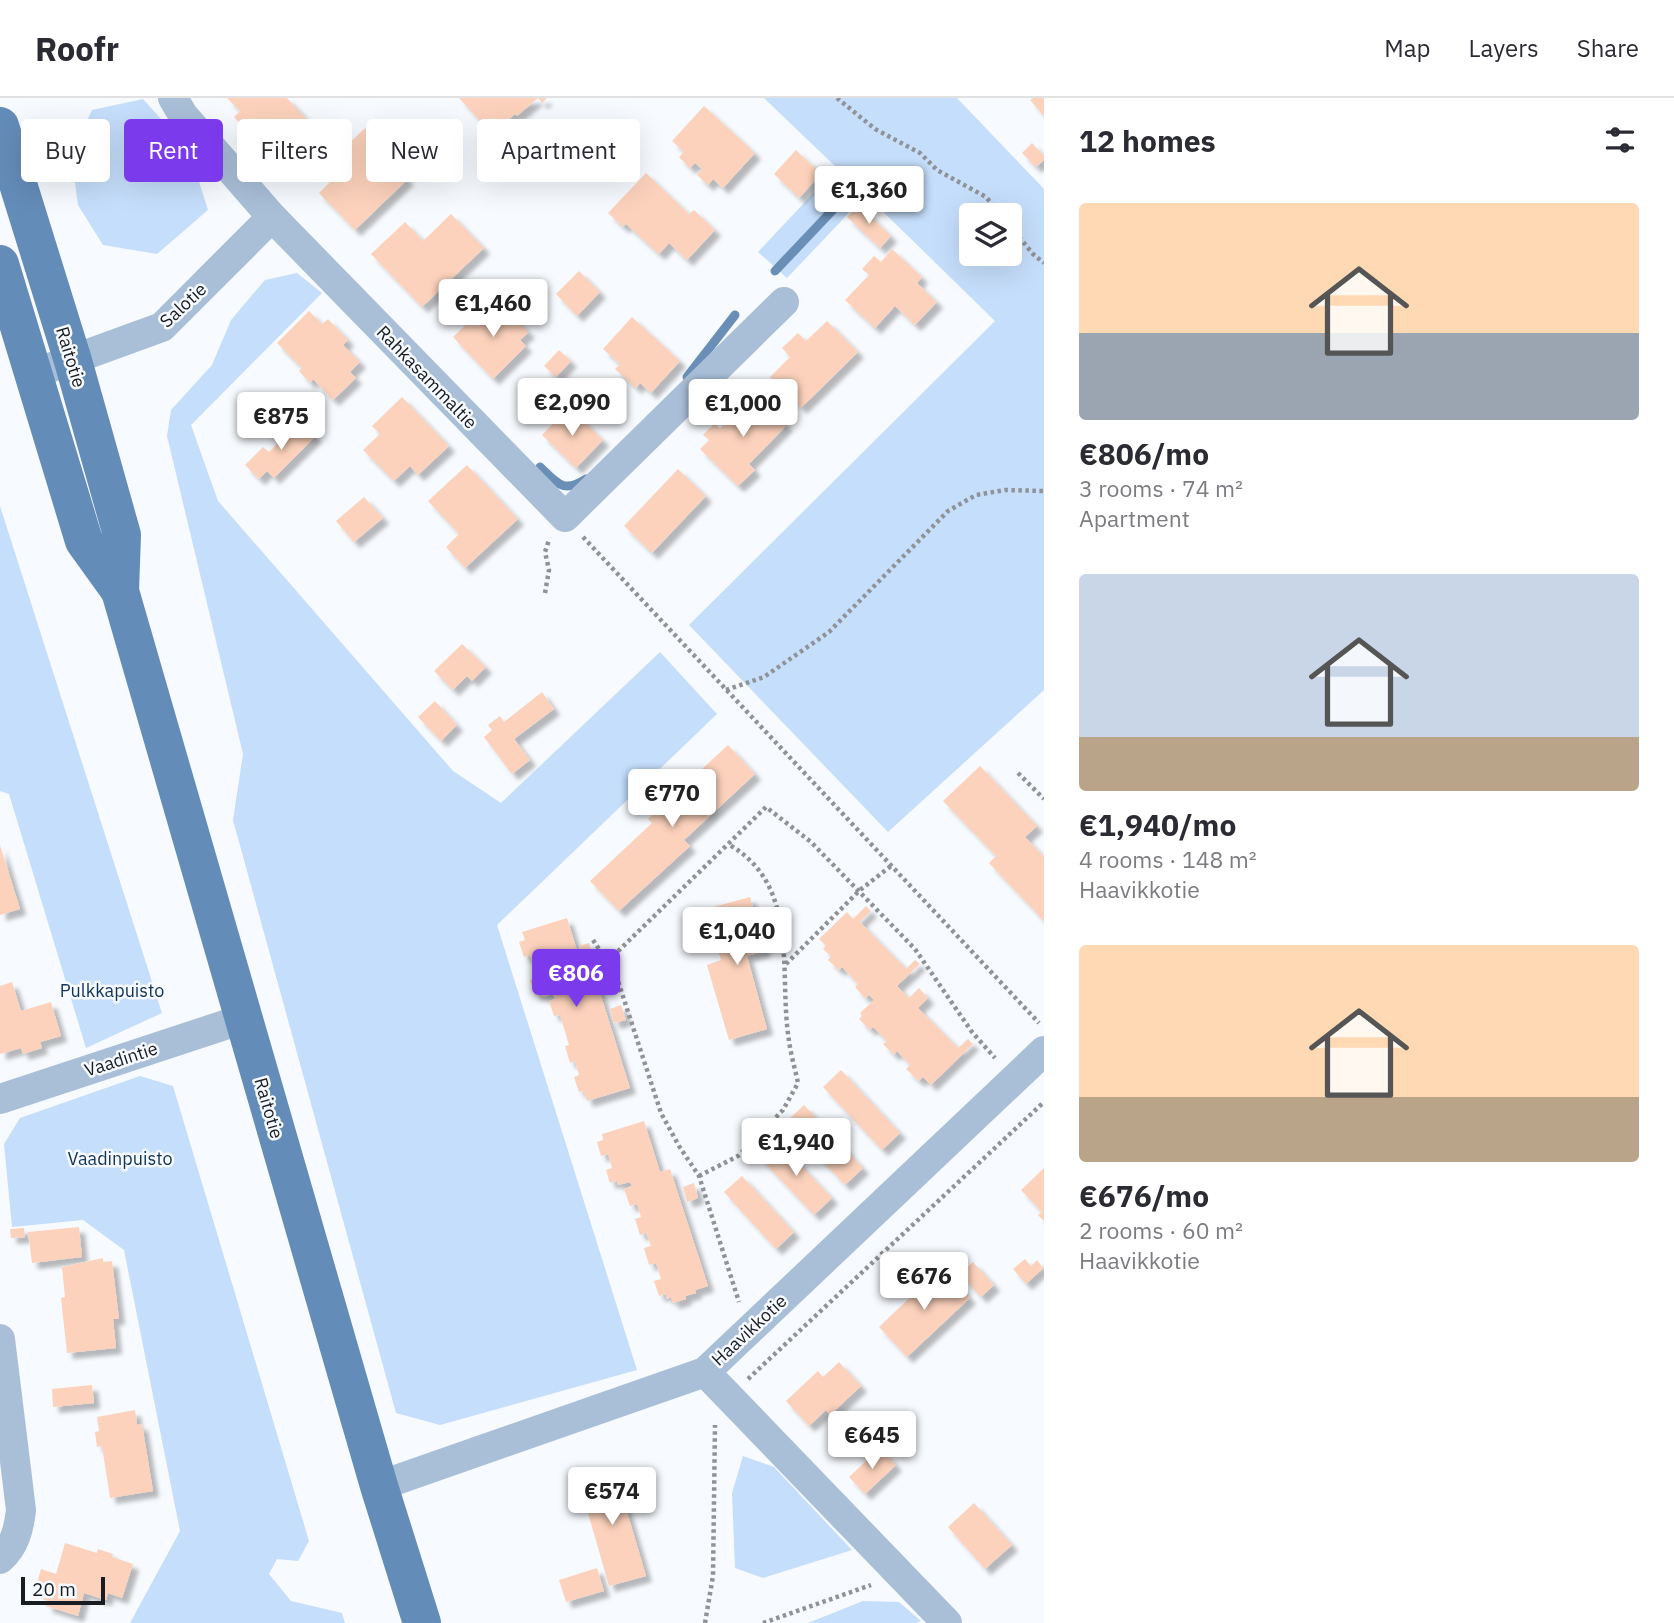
<!DOCTYPE html>
<html lang="en">
<head>
<meta charset="utf-8">
<style>
	body { margin:0; font-family:"IBM Plex Sans",sans-serif; background:#f7f7f7; color:#2b2b33; height:100vh; display:flex; flex-direction:column; font-size:26px; white-space:nowrap }
	* { box-sizing:border-box; margin:0 }
	p { font-size:23px; color:#7c7c81 }
	.icon { flex:none; width:38px; height:38px; fill:none; stroke:currentColor; stroke-width:2; stroke-linecap:round; stroke-linejoin:round }
	.map { position:relative; flex:1; overflow:hidden }
	.side { display:flex; flex-direction:column; background:#fff; width:630px }
	.side>* { flex:none }
	.top-card { position:absolute; left:21px; top:21px; width:665px; height:63px; display:flex; gap:14px }
	.buttons { position:absolute; left:959px; top:105px; display:grid; gap:14px }
	.buttons a { display:grid; place-items:center; width:63px; height:63px; border-radius:7px; background:#fff; box-shadow:0 7px 28px #0002; font-size:35px }
	.scale { position:absolute; left:21px; bottom:18px; width:84px; box-sizing:border-box; padding-left:7px; border:4px solid #171d23; border-top:0; font-size:19px; line-height:24px; white-space:nowrap; color:#171d23; -webkit-text-stroke:5px #f7fafe; paint-order:stroke }
	.price { position:absolute; translate:-50% -60px; padding:0 16px; border-radius:7px; background:#fff; color:#222; font-size:23px; line-height:46px; filter:drop-shadow(0 2px 4px #0008) }
	.price::after { content:''; position:absolute; left:50%; top:42px; width:21px; height:16px; margin-left:-10px; background:inherit; clip-path:polygon(0 0,100% 0,50% 100%) }
	.price.active { background:#7c3aed; color:#fff }
	ul { padding:0; list-style:none }
	li { display:grid; align-content:center; gap:14px; height:371px; padding:0 35px }
	li span { display:grid; place-items:center; height:217px; border-radius:7px; color:#555 }
	li>.icon { margin-inline-start:auto }
	span .icon { width:126px; height:126px; fill:#fffc; stroke-width:1 }
	li b { font-size:30px }
	h2 { display:flex; justify-content:space-between; align-items:center; height:84px; padding:0 35px; font-size:30px }
	.pill { padding:0 24px; border-radius:7px; background:#fff; box-shadow:0 7px 28px #0002; font-size:24px; line-height:63px }
	.pill.active { background:#7c3aed; color:#fff }
	header { display:flex; align-items:center; gap:42px; box-sizing:border-box; height:98px; padding:0 35px; background:#fff; border-bottom:2px solid #e1e1e2 }
	header strong { font-size:33px }
	nav { display:flex; gap:38px; margin-inline-start:auto; font-size:24px }
	main { display:flex; flex:1; min-height:0 }
	.map>svg:first-child { display:block }
	.green { fill:#c5defb; fill-rule:evenodd }
	.lines { fill:none; stroke-linecap:round; stroke-linejoin:round }
	.stream { stroke:#6a8fb7; stroke-width:9 }
	.building { fill:#fcd2bc; filter:url(#shadow) }
	.path { stroke:#8f9398; stroke-width:4.5; stroke-dasharray:3.5 3.5; stroke-linecap:butt }
	.street { stroke:#a9bfd8; stroke-width:30 }
	.primary { stroke:#648cb8; stroke-width:38 }
	.labels { text-anchor:middle; dominant-baseline:central; stroke-width:5; stroke-linejoin:round; paint-order:stroke }
	.street-label { font-size:18px; fill:#171d23; stroke:#f7fafe }
	.park-label { font-size:18px; fill:#103457; stroke:#f7fafe }
</style>
</head>
<body>
<header>
<strong>Roofr</strong>
<nav><a>Map</a><a>Layers</a><a>Share</a></nav>
</header>
<main>
<div class="map">
<svg width="1044" height="1525" viewBox="0 0 1044 1525">
	<defs>
		<filter id="shadow"><feDropShadow dx="6" dy="6" stdDeviation="2" flood-color="#0004"/></filter>
	</defs>
	<rect width="100%" height="100%" fill="#f7fafe"/>
	<g class="green">
		<path d="M764 0H957L1044 91V592L888 734 689 527 995 223 866 97 787 180 758 154 837 70ZM971 117H1010V156H971Z"/>
		<polygon points="143,1 189,52 208,112 157,156 103,147 78,107 71,56 92,12"/>
		<polygon points="297,175 322,195 191,327 218,403 453,673 501,705 660,554 717,616 497,827 637,1272 440,1327 396,1315 233,722 243,656 167,338 171,312 212,267 231,222 265,182"/>
		<polygon points="0,408 162,915 86,950 9,696 0,693"/>
		<polygon points="140,978 173,988 309,1443 298,1463 277,1461 269,1476 291,1503 342,1515 345,1525 130,1525 180,1433 124,1152 83,1122 12,1129 4,1046 20,1020"/>
		<polygon points="743,1358 774,1369 852,1452 763,1480 735,1470 732,1395"/>
		<polygon points="863,1503 899,1504 921,1523 916,1525 808,1525"/>
	</g>
	<g class="lines">
		<g class="stream">
			<polyline points="775,173 847,97"/>
			<polyline points="687,279 735,217"/>
			<path d="M540 369C557 385 563 396 586 381"/>
		</g>
	</g>
	<g class="building">
		<polygon points="227,0 287,0 315,30 284,60 253,27 247,33 234,19 240,13"/>
		<polygon points="459,0 547,0 542,5 538,0 517,18 515,16 492,36"/>
		<polygon points="1033,0 1044,0 1044,18 1030,2"/>
		<polygon points="704,8 755,55 723,90 713,81 708,87 697,77 702,71 695,65 690,70 679,59 684,54 672,43"/>
		<polygon points="365,30 400,66 397,69 408,81 355,132 319,95 339,75 329,65"/>
		<polygon points="1032,45 1044,58 1044,62 1036,69 1022,55"/>
		<polygon points="796,52 821,76 799,100 774,76"/>
		<polygon points="646,75 689,116 694,112 715,132 687,162 669,145 659,156 626,126 623,129 608,115"/>
		<polygon points="859,107 891,138 880,150 847,119"/>
		<polygon points="451,116 484,150 422,209 371,156 405,124 423,143"/>
		<polygon points="892,151 922,179 917,185 937,204 915,227 895,208 875,230 845,202 869,177 862,171 874,158 881,164"/>
		<polygon points="579,173 600,194 577,218 556,196"/>
		<polygon points="486,207 495,217 504,209 529,234 520,242 526,248 493,281 453,239"/>
		<polygon points="309,213 322,226 328,221 348,242 343,247 360,264 350,274 356,280 333,302 313,281 310,285 299,273 302,270 277,245"/>
		<polygon points="632,219 680,263 651,295 640,285 636,290 615,271 620,266 603,251"/>
		<polygon points="827,223 858,254 801,310 770,279 790,259 782,250 798,235 806,243"/>
		<polygon points="559,252 571,263 556,279 544,268"/>
		<polygon points="755,296 787,327 749,366 755,372 738,388 700,351 709,342 703,337 715,325 720,331"/>
		<polygon points="402,299 449,348 418,377 410,368 394,383 363,352 380,336 372,328"/>
		<polygon points="569,309 603,342 576,370 542,337"/>
		<polygon points="301,323 316,338 274,380 267,373 259,381 245,367 263,349 269,354"/>
		<polygon points="467,367 518,421 465,470 446,449 459,436 428,403"/>
		<polygon points="678,371 706,398 652,455 624,428"/>
		<polygon points="364,399 383,420 354,444 336,423"/>
		<polygon points="462,546 486,569 472,583 467,578 453,592 434,573"/>
		<polygon points="542,594 554,611 514,641 530,662 512,676 484,639 492,632 488,627 500,618 504,624"/>
		<polygon points="435,603 457,627 441,643 418,619"/>
		<polygon points="728,647 755,676 684,742 690,748 619,813 590,783 652,725 648,721"/>
		<polygon points="980,668 1037,728 1025,739 1044,759 1044,823 989,765 996,758 943,703"/>
		<polygon points="0,747 20,811 0,817"/>
		<polygon points="750,799 765,853 747,858 767,931 729,942 707,867 721,862 706,811"/>
		<polygon points="866,808 871,813 860,824 906,871 915,862 920,866 897,888 909,900 919,890 928,900 918,910 958,950 968,941 973,946 931,987 923,979 919,983 906,971 910,967 897,953 894,957 883,946 887,943 873,929 870,932 859,921 862,918 860,915 874,902 869,897 865,900 855,889 858,886 842,869 839,872 828,862 831,858 823,851 826,848 819,841 847,814 853,821"/>
		<polygon points="567,820 586,882 595,879 630,990 587,1003 584,993 579,994 574,979 579,977 575,963 570,965 565,948 569,947 560,917 554,918 549,903 555,901 553,896 543,899 541,896 535,897 530,882 537,880 530,857 524,859 519,844 525,842 522,834"/>
		<polygon points="589,845 594,860 584,863 579,848"/>
		<polygon points="12,884 21,913 51,904 61,938 40,944 42,950 23,956 21,950 0,956 0,888"/>
		<polygon points="621,907 626,922 614,925 610,911"/>
		<polygon points="841,972 900,1035 882,1052 823,989"/>
		<polygon points="804,1007 863,1070 845,1087 786,1024"/>
		<polygon points="644,1023 660,1074 670,1071 708,1188 695,1192 696,1195 685,1198 686,1201 673,1205 671,1199 667,1201 666,1196 659,1198 654,1183 661,1181 656,1165 649,1167 644,1150 651,1148 646,1135 640,1137 635,1121 641,1119 637,1106 630,1108 624,1091 632,1088 630,1084 618,1087 617,1083 610,1085 606,1072 612,1070 608,1056 601,1058 597,1044 603,1042 602,1036"/>
		<polygon points="779,1044 832,1100 814,1117 761,1061"/>
		<polygon points="1044,1070 1044,1123 1038,1117 1042,1114 1021,1092"/>
		<polygon points="742,1078 794,1134 776,1151 724,1094"/>
		<polygon points="694,1085 698,1100 687,1104 683,1089"/>
		<polygon points="79,1129 82,1159 32,1165 28,1134"/>
		<polygon points="24,1130 25,1139 11,1140 10,1131"/>
		<polygon points="103,1160 103,1164 112,1163 119,1221 113,1221 116,1250 67,1255 61,1200 65,1199 62,1169"/>
		<polygon points="1025,1161 1031,1168 1037,1162 1043,1170 1026,1186 1013,1171"/>
		<polygon points="973,1164 994,1187 981,1199 960,1176"/>
		<polygon points="941,1170 970,1200 907,1259 879,1229"/>
		<polygon points="839,1264 861,1288 830,1317 826,1312 809,1328 786,1303 818,1273 823,1279"/>
		<polygon points="92,1287 94,1305 53,1309 52,1291"/>
		<polygon points="135,1312 137,1327 142,1326 153,1393 110,1400 102,1348 97,1349 95,1334 99,1333 97,1319"/>
		<polygon points="880,1350 896,1367 865,1396 849,1379"/>
		<polygon points="614,1370 646,1478 609,1488 578,1380"/>
		<polygon points="974,1405 1012,1447 985,1471 948,1429"/>
		<polygon points="65,1445 97,1455 98,1451 113,1456 112,1459 133,1466 122,1500 108,1495 106,1502 84,1495 78,1518 46,1508 48,1503 42,1501 44,1495 35,1492 41,1471 56,1476"/>
		<polygon points="597,1470 604,1493 566,1504 559,1482"/>
	</g>
	<g class="lines">
		<g class="path">
			<polyline points="837,0 875,31 920,55 937,72 986,99 1001,117"/>
			<polyline points="1010,128 1033,156 1044,165"/>
			<polyline points="583,439 1039,925"/>
			<polyline points="545,495 549,472 545,454 549,442"/>
			<polyline points="726,592 764,579 829,534 948,413 976,397 1005,392 1044,393"/>
			<polyline points="1018,675 1044,701"/>
			<polyline points="593,842 616,877 661,1015 679,1048 699,1078 739,1204"/>
			<polyline points="608,863 766,709 811,744 915,851 972,934 995,960"/>
			<polyline points="786,866 860,792 891,768"/>
			<path d="M699 1078 738 1058 783 1012 798 985C795 971 791 957 789 943 778 874 801 787 728 746"/>
			<polyline points="748,1281 1044,1004"/>
			<polyline points="705,1525 713,1478 715,1327"/>
			<polyline points="763,1525 871,1487"/>
		</g>
		<g class="street">
			<polyline points="173,0 183,17 272,119 565,419 784,204"/>
			<polyline points="33,276 162,229 272,119"/>
			<polyline points="0,1001 243,921"/>
			<path d="M0 1241 21 1412C19 1430 15 1448 0 1461"/>
			<polyline points="705,1274 947,1525"/>
			<polyline points="379,1388 705,1274 1044,953"/>
		</g>
		<g class="primary">
			<polyline points="0,28 73,263 122,437 120,493 379,1388 422,1525"/>
			<polyline points="0,166 84,443 120,493"/>
		</g>
	</g>
	<g class="labels">
		<g class="street-label">
			<text transform="translate(183 207) rotate(-43)">Salotie</text>
			<text transform="translate(71 259) rotate(73)">Raitotie</text>
			<text transform="translate(427 279) rotate(46)">Rahkasammaltie</text>
			<text transform="translate(121 961) rotate(-18)">Vaadintie</text>
			<text transform="translate(269 1010) rotate(74)">Raitotie</text>
			<text transform="translate(749 1232) rotate(-43)">Haavikkotie</text>
		</g>
		<g class="park-label">
			<text x="112" y="892">Pulkkapuisto</text>
			<text x="120" y="1060">Vaadinpuisto</text>
		</g>
	</g>
</svg>
<div class="buttons">
<a><svg class="icon" aria-label="layers" viewBox="0 0 24 24"><path d="M12 4l9 5-9 5-9-5zM3 14l9 5 9-5"/></svg></a>
</div>
<div class="scale">20 m</div>
<b class="price" style="left:869px;top:128px">€1,360</b>
<b class="price" style="left:493px;top:241px">€1,460</b>
<b class="price" style="left:572px;top:340px">€2,090</b>
<b class="price" style="left:743px;top:341px">€1,000</b>
<b class="price" style="left:281px;top:354px">€875</b>
<b class="price" style="left:672px;top:731px">€770</b>
<b class="price" style="left:737px;top:869px">€1,040</b>
<b class="price active" style="left:576px;top:911px">€806</b>
<b class="price" style="left:796px;top:1080px">€1,940</b>
<b class="price" style="left:924px;top:1214px">€676</b>
<b class="price" style="left:872px;top:1373px">€645</b>
<b class="price" style="left:612px;top:1429px">€574</b>
<div class="top-card">
<a class="pill">Buy</a>
<a class="pill active">Rent</a>
<a class="pill">Filters</a>
<a class="pill">New</a>
<a class="pill">Apartment</a>
</div>
</div>
<section class="side">
<h2>12 homes<svg class="icon" aria-label="filters" viewBox="0 0 24 24"><path d="M4 7h16M4 17h16"/><circle cx="9" cy="7" r="2"/><circle cx="15" cy="17" r="2"/></svg></h2>
<ul>
<li><span style="background:linear-gradient(#ffd9b3 60%,#9aa5b1 0)"><svg class="icon" aria-label="home" viewBox="0 0 24 24"><path d="M3 11l9-7 9 7M6 9v11h12V9"/></svg></span><div><b>€806/mo</b><p>3 rooms · 74 m²</p><p>Apartment</p></div></li>
<li><span style="background:linear-gradient(#c9d6e8 75%,#b9a48a 0)"><svg class="icon" aria-label="home" viewBox="0 0 24 24"><path d="M3 11l9-7 9 7M6 9v11h12V9"/></svg></span><div><b>€1,940/mo</b><p>4 rooms · 148 m²</p><p>Haavikkotie</p></div></li>
<li><span style="background:linear-gradient(#ffd9b3 70%,#b9a48a 0)"><svg class="icon" aria-label="home" viewBox="0 0 24 24"><path d="M3 11l9-7 9 7M6 9v11h12V9"/></svg></span><div><b>€676/mo</b><p>2 rooms · 60 m²</p><p>Haavikkotie</p></div></li>
</ul>
</section>
</main>
</body>
</html>
